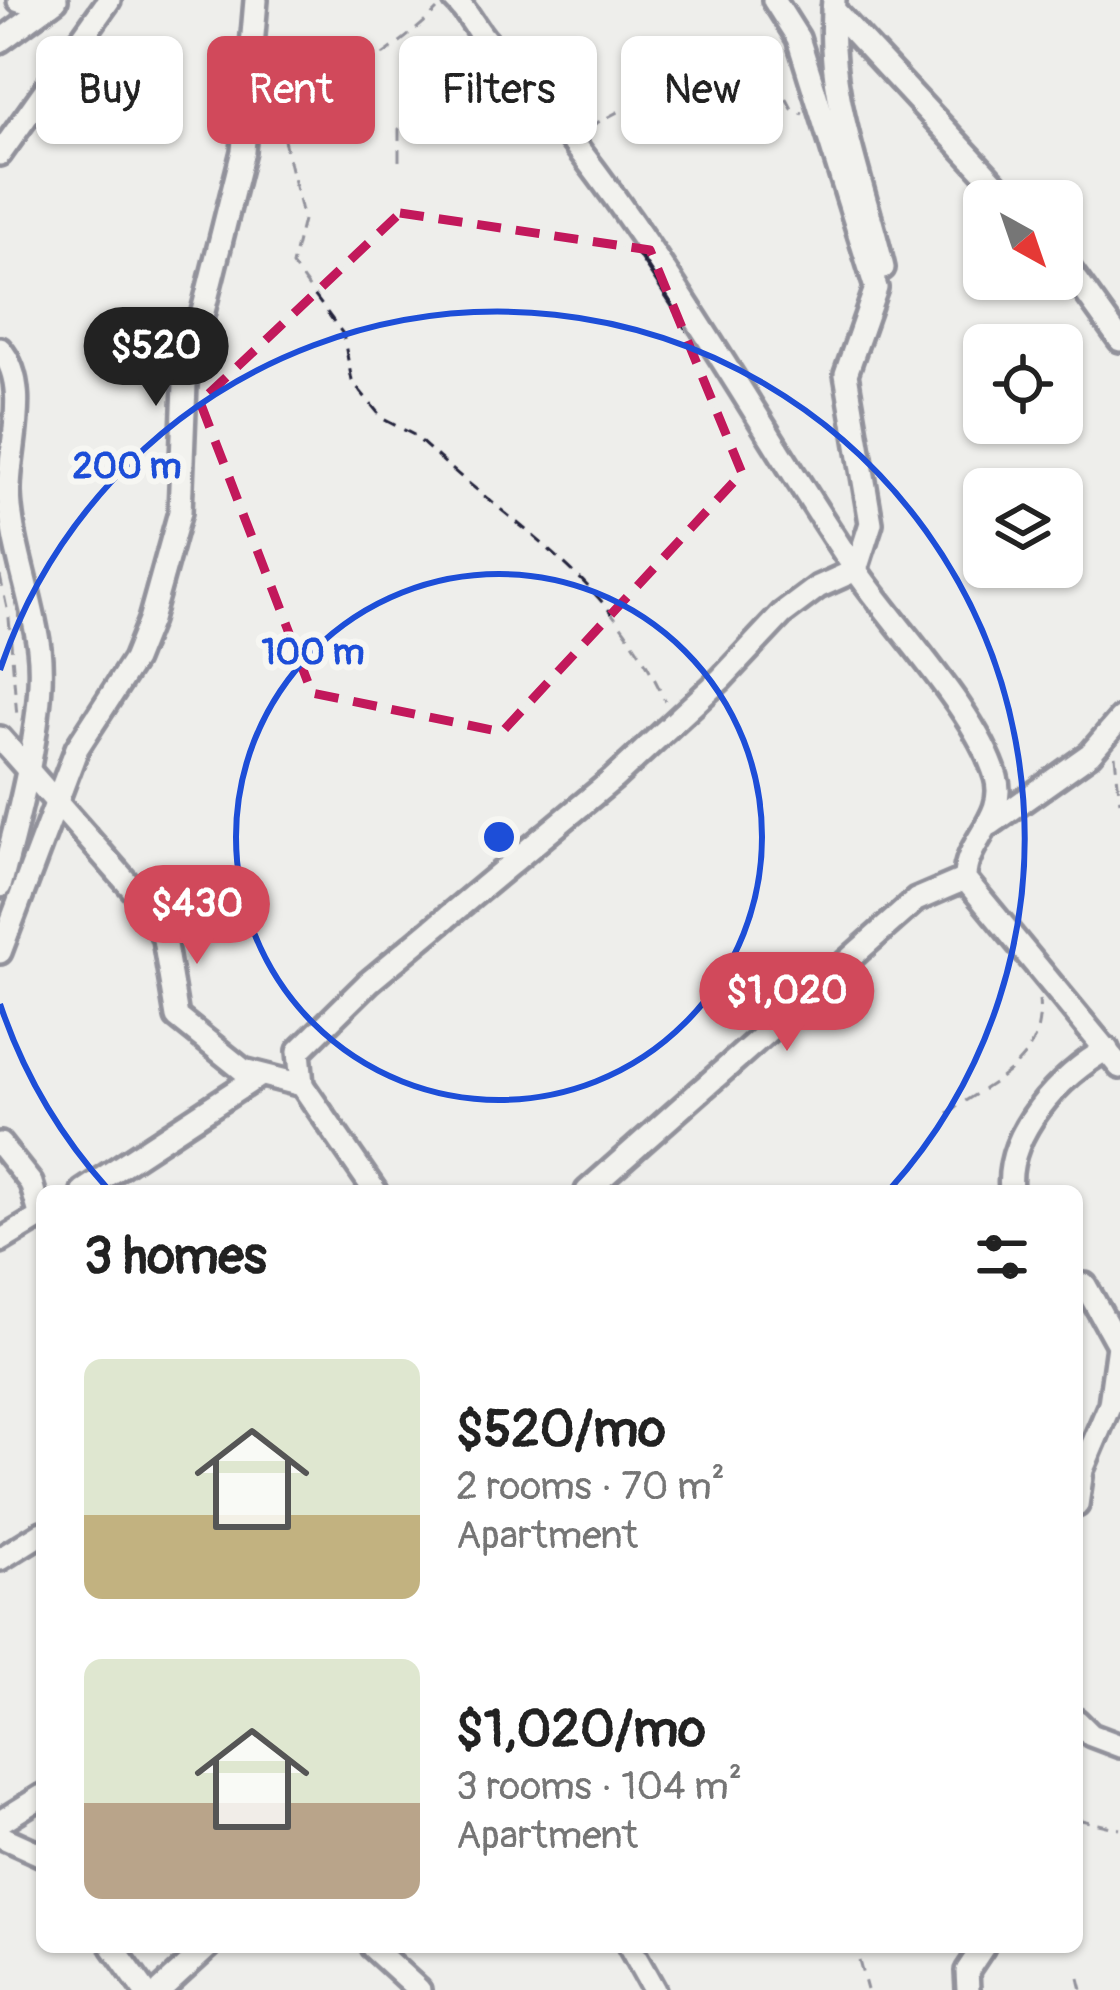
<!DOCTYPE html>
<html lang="en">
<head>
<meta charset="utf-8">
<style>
	body { margin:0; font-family:Pangolin,sans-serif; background:#f2f2f2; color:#222; height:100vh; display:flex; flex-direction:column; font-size:45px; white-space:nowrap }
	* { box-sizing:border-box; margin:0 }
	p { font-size:39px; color:#767676 }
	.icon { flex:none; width:66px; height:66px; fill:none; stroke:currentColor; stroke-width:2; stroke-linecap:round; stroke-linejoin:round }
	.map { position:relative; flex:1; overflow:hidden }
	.panel { position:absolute; left:36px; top:1185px; width:1047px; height:768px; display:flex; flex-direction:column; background:#fff; border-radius:18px; box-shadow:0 3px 9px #0004 }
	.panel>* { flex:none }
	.hud { position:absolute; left:36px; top:36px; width:1050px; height:108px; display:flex; gap:24px }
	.needle { width:78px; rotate:140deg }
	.fabs { position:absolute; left:963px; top:180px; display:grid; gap:24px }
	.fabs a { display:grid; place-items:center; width:120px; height:120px; border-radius:18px; background:#fff; box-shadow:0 3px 9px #0004; font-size:60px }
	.price { position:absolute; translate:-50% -102px; padding:0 27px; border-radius:42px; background:#d1495b; color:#fff; font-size:39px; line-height:78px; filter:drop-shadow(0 3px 6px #0008) }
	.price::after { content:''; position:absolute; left:50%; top:72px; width:36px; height:27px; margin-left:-18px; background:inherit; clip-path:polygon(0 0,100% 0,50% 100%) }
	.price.current { background:#222; color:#fff }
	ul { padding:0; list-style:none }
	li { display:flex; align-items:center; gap:36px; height:300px; padding:0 48px }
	li span { display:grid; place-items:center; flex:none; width:336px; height:240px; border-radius:18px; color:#555 }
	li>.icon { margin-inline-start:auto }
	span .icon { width:144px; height:144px; fill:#fffc; stroke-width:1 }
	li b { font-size:51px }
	h2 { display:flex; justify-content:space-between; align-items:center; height:144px; padding:0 48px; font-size:51px }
	.pill { padding:0 42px; border-radius:18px; background:#fff; box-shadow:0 3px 9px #0004; font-size:42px; line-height:108px }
	.pill.current { background:#d1495b; color:#fff }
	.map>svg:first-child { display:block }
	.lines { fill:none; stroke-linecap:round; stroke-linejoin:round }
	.street-casing { stroke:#22223b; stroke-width:30 }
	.path { stroke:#22223b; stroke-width:3; stroke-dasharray:12 9; stroke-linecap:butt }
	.street { stroke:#f6f6f2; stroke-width:21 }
	.marked { fill:none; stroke:#c2185b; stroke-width:9; stroke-dasharray:24 15; stroke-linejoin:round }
	.ring { fill:none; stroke:#1d4ed8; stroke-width:6 }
	.centre { fill:#1d4ed8; stroke:#f6f6f2; stroke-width:6 }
	.ring-label { font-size:36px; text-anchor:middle; font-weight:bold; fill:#1d4ed8; stroke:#f6f6f2; stroke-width:12; stroke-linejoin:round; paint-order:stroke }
</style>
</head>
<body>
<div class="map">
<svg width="1120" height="1990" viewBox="0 0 1120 1990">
	<rect width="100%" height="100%" fill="#eeeeeb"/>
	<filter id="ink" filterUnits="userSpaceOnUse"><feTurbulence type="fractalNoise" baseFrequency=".00833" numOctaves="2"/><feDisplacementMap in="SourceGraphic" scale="24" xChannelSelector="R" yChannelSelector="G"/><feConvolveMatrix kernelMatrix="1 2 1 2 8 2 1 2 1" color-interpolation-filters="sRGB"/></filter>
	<g filter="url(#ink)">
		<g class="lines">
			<defs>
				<g id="street">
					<polyline points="19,0 50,4"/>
					<path d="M455 0C469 13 475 29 488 43 635 197 735 389 853 566 894 627 976 710 996 777 1008 817 964 842 965 879L1120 1067"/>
					<path d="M834 0C824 91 863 180 883 268"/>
					<polyline points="833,9 1011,201"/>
					<polyline points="0,41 56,0"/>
					<polyline points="0,154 109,0"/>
					<polyline points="1062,259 1120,340"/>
					<path d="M0 349C32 386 8 448 9 493 11 545 32 596 39 648 47 711 17 823 0 886"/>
					<polyline points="0,738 153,912 164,939 177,1017 243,1070 302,1085 375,1191"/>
					<polyline points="991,824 1090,754 1120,719"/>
					<polyline points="0,952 77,748 134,660 150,620 180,512 185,384 243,151 256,0"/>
					<polyline points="302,1085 299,1051 369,982 613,779 721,679 782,614 818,587 856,570 871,523 846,374 876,288 798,38 774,0"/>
					<polyline points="0,1144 31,1183 41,1217"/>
					<polyline points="83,1191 260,1075"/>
					<polyline points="587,1191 916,900 965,879"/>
					<path d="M1011 1191C1005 1134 1060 1075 1107 1049"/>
					<polyline points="0,1241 42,1216"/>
					<polyline points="1085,1285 1117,1343"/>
					<polyline points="1077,1505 1082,1470 1110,1404 1120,1331"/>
					<polyline points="0,1559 42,1533"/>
					<polyline points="1077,1721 1091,1735 1120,1746"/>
					<polyline points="0,1822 42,1796"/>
					<polyline points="0,1836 42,1855"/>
					<polyline points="113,1947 144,1990"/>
					<polyline points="372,1947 419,1990"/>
					<polyline points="630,1947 654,1990"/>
					<polyline points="161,1990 208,1947"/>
					<polyline points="968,1990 967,1971 983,1947"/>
				</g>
			</defs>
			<use href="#street" class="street-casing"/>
			<g class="path">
				<path d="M269 77 303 220 292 265 343 334 352 381 383 419 414 435C509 526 608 572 665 701"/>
				<polyline points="589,127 740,48 741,62 768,63 792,109 803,114"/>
				<path d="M287 136C331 82 388 59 437 10"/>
				<polyline points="399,161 399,129 437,84 462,44"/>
				<polyline points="0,576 9,618 17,717"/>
				<polyline points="1115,756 1120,802"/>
				<path d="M948 1113C994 1079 1045 1064 1039 1000"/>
				<polyline points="1077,1819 1120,1829"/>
				<polyline points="859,1961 867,1990"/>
				<polyline points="1079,1978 1082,1990"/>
			</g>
			<use href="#street" class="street"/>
		</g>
	</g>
	<path d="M0 0H1120V1990H0ZM400 213 650 250 742 473 502 732 312 693 200 402Z" fill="#eeeeeb" fill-opacity=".55" fill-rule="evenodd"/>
	<path class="marked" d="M400 213 650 250 742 473 502 732 312 693 200 402Z"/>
	<g class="ring">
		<circle cx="499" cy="837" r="263"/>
		<path d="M108 1189A526 526 0 0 1 0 1004M0 670A526 526 0 1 1 890 1189"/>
	</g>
	<circle cx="499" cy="837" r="18" class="centre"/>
	<g class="ring-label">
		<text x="127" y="478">200 m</text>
		<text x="313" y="664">100 m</text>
	</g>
</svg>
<div class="fabs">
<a><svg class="needle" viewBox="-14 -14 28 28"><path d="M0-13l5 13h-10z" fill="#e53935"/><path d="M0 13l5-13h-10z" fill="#767676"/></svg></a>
<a><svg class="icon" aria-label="locate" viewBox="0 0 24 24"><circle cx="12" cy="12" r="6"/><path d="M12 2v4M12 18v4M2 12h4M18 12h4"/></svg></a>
<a><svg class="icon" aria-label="layers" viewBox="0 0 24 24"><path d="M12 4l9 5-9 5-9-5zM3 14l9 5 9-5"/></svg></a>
</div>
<b class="price current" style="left:156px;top:409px">$520</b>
<b class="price" style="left:197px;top:967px">$430</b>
<b class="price" style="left:787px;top:1054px">$1,020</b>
<div class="hud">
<a class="pill">Buy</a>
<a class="pill current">Rent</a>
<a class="pill">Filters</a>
<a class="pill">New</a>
</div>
<section class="panel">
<h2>3 homes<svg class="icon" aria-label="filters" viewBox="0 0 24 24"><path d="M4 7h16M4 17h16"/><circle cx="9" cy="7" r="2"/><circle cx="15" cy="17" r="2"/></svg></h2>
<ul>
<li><span style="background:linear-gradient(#dfe7d0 65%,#c2b280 0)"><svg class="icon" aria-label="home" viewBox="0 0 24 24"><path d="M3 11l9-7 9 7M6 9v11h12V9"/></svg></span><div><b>$520/mo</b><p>2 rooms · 70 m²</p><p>Apartment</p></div></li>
<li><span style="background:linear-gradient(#dfe7d0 60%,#b9a48a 0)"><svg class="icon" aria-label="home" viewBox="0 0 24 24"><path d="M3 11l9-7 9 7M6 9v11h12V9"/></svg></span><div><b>$1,020/mo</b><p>3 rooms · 104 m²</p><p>Apartment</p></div></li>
</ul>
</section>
</div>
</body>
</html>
